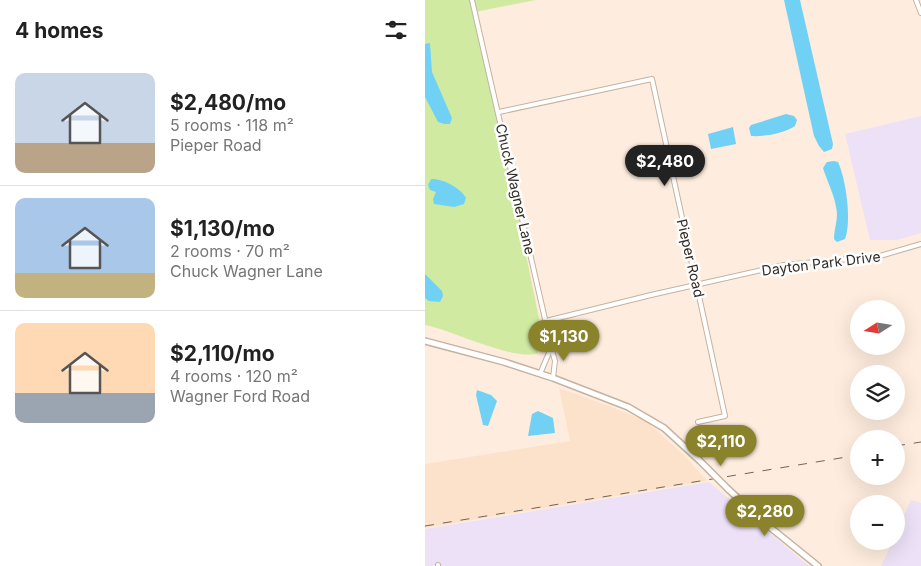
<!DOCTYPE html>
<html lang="en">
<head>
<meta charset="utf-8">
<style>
	body { margin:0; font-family:Inter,sans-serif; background:#f6f6f6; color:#222; height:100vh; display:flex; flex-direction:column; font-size:19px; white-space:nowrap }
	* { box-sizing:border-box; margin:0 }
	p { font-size:16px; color:#767676 }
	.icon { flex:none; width:28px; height:28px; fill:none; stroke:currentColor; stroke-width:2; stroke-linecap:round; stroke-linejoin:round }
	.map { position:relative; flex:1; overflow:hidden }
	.details { display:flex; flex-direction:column; background:#fff; width:425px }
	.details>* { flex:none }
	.needle { width:32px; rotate:258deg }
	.fabs { position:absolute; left:425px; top:300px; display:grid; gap:10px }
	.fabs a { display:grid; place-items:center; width:55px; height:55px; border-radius:50%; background:#fff; box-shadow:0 5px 20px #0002; font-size:25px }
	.price { position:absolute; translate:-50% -42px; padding:0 11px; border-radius:18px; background:#8b832b; color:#fff; font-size:16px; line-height:32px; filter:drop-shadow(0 1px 2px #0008) }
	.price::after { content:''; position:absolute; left:50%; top:30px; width:15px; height:11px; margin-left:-8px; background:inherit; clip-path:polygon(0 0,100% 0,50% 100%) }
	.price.selected { background:#222; color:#fff }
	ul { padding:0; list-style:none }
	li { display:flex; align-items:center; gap:15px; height:125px; padding:0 15px }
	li+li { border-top:1px solid #e0e0e0 }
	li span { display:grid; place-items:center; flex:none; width:140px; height:100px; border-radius:10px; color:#555 }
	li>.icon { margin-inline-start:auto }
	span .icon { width:60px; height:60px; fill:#fffc; stroke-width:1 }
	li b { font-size:21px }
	h2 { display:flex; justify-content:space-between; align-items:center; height:60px; padding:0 15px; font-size:21px }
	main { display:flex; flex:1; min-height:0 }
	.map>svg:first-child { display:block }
	.industrial { fill:#ece1f6 }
	.built { fill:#fde2cb }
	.green { fill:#d1eaa2 }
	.water { fill:#71d1f5 }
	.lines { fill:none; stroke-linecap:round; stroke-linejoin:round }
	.street-casing { stroke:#c6b2a1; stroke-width:6 }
	.secondary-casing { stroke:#c6b2a1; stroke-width:8 }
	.street { stroke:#fff; stroke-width:4 }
	.secondary { stroke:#fff; stroke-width:5 }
	.rail { stroke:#6f655c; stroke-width:1; stroke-dasharray:9 9; stroke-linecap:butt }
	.secondary-bridge-casing { stroke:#c6b2a1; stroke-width:8; stroke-linecap:butt }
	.secondary-bridge { stroke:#fff; stroke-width:5 }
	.labels { text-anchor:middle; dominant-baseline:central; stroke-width:5; stroke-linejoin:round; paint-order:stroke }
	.street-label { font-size:14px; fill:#332b25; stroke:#fdfdfd }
</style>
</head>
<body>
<main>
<section class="details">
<h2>4 homes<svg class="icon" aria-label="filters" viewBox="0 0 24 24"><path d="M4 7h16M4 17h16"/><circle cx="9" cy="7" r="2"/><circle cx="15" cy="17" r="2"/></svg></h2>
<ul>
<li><span style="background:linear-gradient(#c9d6e8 70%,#b9a48a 0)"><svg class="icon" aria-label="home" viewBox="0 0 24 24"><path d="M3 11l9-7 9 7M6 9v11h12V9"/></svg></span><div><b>$2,480/mo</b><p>5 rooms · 118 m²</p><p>Pieper Road</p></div></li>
<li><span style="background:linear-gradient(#a9c7e8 75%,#c2b280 0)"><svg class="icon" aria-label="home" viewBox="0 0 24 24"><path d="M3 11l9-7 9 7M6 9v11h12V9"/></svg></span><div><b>$1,130/mo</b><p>2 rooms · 70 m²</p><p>Chuck Wagner Lane</p></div></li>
<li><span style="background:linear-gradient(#ffd9b3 70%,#9aa5b1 0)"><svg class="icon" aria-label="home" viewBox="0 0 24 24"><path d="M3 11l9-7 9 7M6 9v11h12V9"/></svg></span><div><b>$2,110/mo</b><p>4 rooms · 120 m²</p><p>Wagner Ford Road</p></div></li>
</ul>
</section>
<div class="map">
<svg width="496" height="566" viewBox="0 0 496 566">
	<rect width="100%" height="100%" fill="#feedde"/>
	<g class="industrial">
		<polygon points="496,116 496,233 472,240 445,240 420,134"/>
		<polygon points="284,482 384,566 0,566 0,529"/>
		<polygon points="486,500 496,503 496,566 456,566 468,541 471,541 471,533"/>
	</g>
	<polygon class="built" points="134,388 184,406 221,421 260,456 282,481 0,528 0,464 145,441"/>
	<path class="green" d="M0 0H111L50 12 90 186 101 255 115 323 116 331 113 353C90 362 27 330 0 325Z"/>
	<g class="water">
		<polygon points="359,0 375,0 408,144 407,149 399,152 394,146 389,136"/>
		<polygon points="5,43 7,72 27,118 25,124 19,124 13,122 0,97 0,44"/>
		<path d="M361 114 369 116 372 120 370 126C359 133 340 137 326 136L324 128 326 125Z"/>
		<polygon points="308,127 311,144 286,149 283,134"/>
		<path d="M409 161 413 162C421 179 427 222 420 239L412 242 409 239C409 228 414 218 411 207 409 194 402 181 398 168L402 162Z"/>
		<path d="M6 179C17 178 36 188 41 198L39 204 29 207 9 204 8 199 11 192 5 190 3 185Z"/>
		<polygon points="0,274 17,291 18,296 15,302 4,301 0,298"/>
		<polygon points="52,390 66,395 72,401 63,426 58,425 51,395"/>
		<polygon points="113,411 128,418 130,433 103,436 107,414"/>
	</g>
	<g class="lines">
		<defs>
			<g id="street">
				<polyline points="47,0 128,354 130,361 128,378"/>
				<polyline points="491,0 496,13"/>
				<polyline points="74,112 227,79 300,416 273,422"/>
				<polyline points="121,321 226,295 359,265 455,256 496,244"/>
				<polyline points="115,374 126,348"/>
				<polyline points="13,565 13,566"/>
			</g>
			<g id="secondary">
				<polyline points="0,341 79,362 128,378 203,407 239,428 274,460"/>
				<polyline points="303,489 341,524 393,566"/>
			</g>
		</defs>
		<use href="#street" class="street-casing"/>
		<use href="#secondary" class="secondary-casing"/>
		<use href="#street" class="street"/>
		<use href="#secondary" class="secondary"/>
		<g class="rail">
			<polyline points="471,446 496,442"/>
			<polyline points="0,526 434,455"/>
		</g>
		<defs>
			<polyline id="secondary-bridge" points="274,460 303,489"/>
		</defs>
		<use href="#secondary-bridge" class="secondary-bridge-casing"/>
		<use href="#secondary-bridge" class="secondary-bridge"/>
	</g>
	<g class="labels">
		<g class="street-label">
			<text transform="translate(91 189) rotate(77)">Chuck Wagner Lane</text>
			<text transform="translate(266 258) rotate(77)">Pieper Road</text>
			<text transform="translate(396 263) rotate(-7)">Dayton Park Drive</text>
		</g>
	</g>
</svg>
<div class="fabs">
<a><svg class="needle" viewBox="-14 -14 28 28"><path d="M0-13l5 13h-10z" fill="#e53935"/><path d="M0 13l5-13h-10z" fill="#767676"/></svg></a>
<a><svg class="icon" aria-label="layers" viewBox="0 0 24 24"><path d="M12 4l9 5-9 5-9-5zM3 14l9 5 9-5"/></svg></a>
<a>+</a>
<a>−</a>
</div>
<b class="price selected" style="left:240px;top:187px">$2,480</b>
<b class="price" style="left:139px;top:362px">$1,130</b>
<b class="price" style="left:296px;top:467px">$2,110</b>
<b class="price" style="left:340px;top:537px">$2,280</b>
</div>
</main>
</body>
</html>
